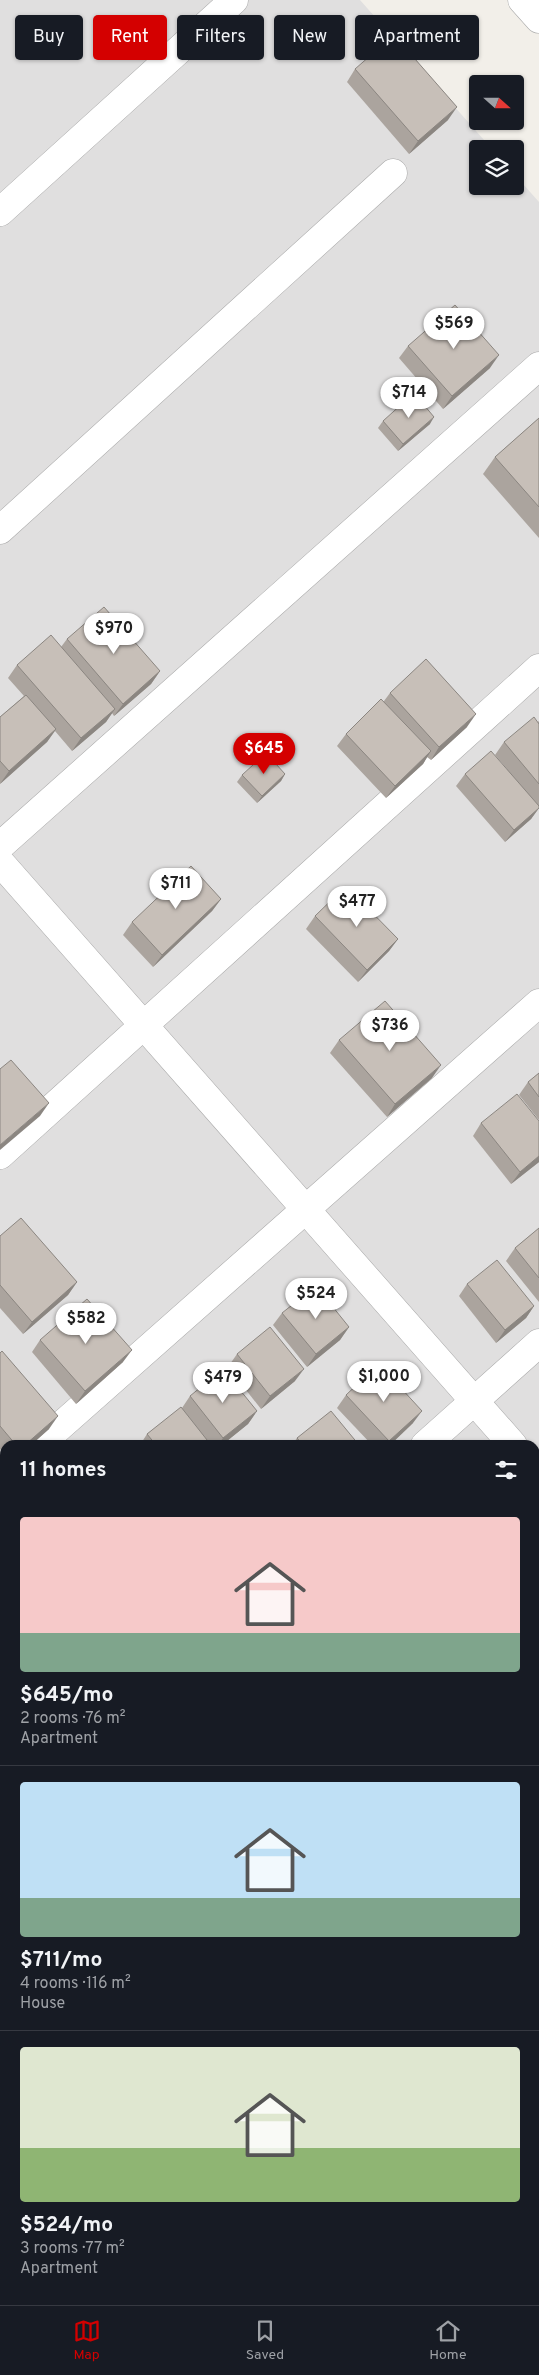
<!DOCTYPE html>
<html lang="en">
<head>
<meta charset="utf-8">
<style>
	body { margin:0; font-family:Overpass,sans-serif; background:#242831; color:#f1f3f6; height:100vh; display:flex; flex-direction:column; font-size:19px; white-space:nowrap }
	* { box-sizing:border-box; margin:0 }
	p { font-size:16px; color:#9ea1a6 }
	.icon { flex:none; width:28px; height:28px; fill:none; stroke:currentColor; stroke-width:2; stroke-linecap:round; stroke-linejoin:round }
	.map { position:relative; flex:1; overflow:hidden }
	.sheet { position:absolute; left:0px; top:1440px; width:540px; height:865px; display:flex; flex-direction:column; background:#171b24; border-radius:15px 15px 0 0; box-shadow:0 1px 4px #0004 }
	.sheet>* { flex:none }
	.guide { position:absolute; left:15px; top:15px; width:510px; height:45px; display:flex; gap:10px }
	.needle { width:32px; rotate:111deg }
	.buttons { position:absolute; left:469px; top:75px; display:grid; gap:10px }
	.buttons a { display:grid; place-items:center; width:55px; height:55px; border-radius:5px; background:#171b24; box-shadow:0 1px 4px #0004; font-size:25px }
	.price { position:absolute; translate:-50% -42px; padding:0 11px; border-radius:18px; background:#fff; color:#222; font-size:16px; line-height:32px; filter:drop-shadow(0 1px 2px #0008) }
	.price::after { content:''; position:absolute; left:50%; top:30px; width:15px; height:11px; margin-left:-8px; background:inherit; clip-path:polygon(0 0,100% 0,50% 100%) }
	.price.selected { background:#d40000; color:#fff }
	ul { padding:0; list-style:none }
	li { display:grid; align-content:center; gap:10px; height:265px; padding:0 20px }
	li+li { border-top:1px solid #363941 }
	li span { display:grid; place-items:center; height:155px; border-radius:5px; color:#555 }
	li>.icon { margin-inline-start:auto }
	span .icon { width:90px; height:90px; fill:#fffc; stroke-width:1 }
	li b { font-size:21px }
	h2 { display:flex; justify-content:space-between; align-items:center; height:60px; padding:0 20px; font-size:21px }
	.chip { padding:0 18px; border-radius:5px; background:#171b24; box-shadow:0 1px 4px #0004; font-size:18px; line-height:45px }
	.chip.selected { background:#d40000; color:#fff }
	.menu { display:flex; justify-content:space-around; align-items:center; height:70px; border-top:1px solid #363941; background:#171b24; font-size:14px; color:#9ea1a6 }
	.menu a { display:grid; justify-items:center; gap:2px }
	.menu .selected { color:#d40000 }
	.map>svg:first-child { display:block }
	.residential { fill:#e0dfdf }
	.commercial { fill:#f2dad9 }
	.pitch { fill:#88e0be }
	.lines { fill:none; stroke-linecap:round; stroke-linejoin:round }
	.street-casing { stroke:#a9a9a9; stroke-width:29 }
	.secondary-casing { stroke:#707d05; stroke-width:29 }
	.street { stroke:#fff; stroke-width:28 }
	.secondary { stroke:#f7fabf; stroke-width:28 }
	.wall { fill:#aba49e }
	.shaded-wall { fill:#8b8681 }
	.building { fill:#c7bfb8; stroke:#8b8681 }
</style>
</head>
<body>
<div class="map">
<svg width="539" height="2305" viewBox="0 0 539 2305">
	<rect width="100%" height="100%" fill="#f2efe9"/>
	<polygon class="residential" points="0,0 360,0 492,149 478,149 478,186 515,186 515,175 539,202 539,1926 535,1948 535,1445 5,1445 5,2300 265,2300 259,2305 0,2305"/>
	<polygon class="commercial" points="265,2300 453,2300 452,2305 259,2305"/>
	<polygon class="pitch" points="278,2300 299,2300 321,2305 276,2305"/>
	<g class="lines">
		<defs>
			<g id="street">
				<polyline points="522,0 539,19"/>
				<polyline points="0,212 234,0"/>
				<polyline points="0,530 393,173"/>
				<polyline points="0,846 539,366"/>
				<polyline points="0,862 513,1445"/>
				<polyline points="0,1155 539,668"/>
				<polyline points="39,1445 539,1003"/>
				<polyline points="425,1445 539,1343"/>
				<polyline points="535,1470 539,1475"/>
				<polyline points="0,1479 5,1475"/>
				<polyline points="535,1685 539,1682"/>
				<polyline points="0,1827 5,1822"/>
				<polyline points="0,2167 5,2162"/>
				<polyline points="213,2305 218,2300"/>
			</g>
			<g id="secondary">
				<polyline points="535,2236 539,2224"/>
				<polyline points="513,2305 514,2300"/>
			</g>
		</defs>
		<use href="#street" class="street-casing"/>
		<use href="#secondary" class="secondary-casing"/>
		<use href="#street" class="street"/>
		<use href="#secondary" class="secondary"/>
	</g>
	<g class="wall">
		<polygon points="355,69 448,120 409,154 347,82"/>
		<polygon points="408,346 490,368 443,409 399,358"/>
		<polygon points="539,418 539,538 483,474 495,457"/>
		<polygon points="383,421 430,424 398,451 378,428"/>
		<polygon points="67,639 160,671 151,684 114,716 112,713 106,722 72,751 55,731 47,742 0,784 0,717 24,696 8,678 17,665 61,647"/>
		<polygon points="390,693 467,727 431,760 427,757 423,764 386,798 337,746 346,734 384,701"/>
		<polygon points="539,721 539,808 531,819 505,842 456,786 465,774 507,769 495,755 504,742 538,722"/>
		<polygon points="285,774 281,781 257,803 237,782 242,775"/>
		<polygon points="221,899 212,911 153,967 123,935 132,922"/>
		<polygon points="315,916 398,939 389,951 358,982 306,929"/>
		<polygon points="339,1040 432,1078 387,1117 330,1053"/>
		<polygon points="539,1073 539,1120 519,1095 528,1082"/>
		<polygon points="539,1121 539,1162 511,1184 473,1136 481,1123"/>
		<polygon points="539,1228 539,1302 506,1261 515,1248"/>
		<polygon points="0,1236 77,1282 68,1295 23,1334 0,1308"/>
		<polygon points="467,1284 534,1306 526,1318 496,1343 459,1296"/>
		<polygon points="282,1313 349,1327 340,1340 307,1367 273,1325"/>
		<polygon points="40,1340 123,1362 76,1404 32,1352"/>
		<polygon points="0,1353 49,1429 31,1445 5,1445 5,1455 0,1449"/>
		<polygon points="237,1354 295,1381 261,1409 228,1367"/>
		<polygon points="346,1395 413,1423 390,1445 372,1445 337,1408"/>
		<polygon points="190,1396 257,1411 248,1424 222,1445 140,1445 147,1434 182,1408"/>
		<polygon points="297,1438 359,1445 292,1445"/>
		<polygon points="5,2229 5,2288 0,2283 0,2233"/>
		<polygon points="15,2300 52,2300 46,2305 19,2305"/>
	</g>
	<g class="shaded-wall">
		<polygon points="457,107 448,120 409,154 418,141"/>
		<polygon points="499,355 490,368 443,409 452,396"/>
		<polygon points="434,417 430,424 398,451 403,444"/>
		<polygon points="160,671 151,684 114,716 123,704"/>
		<polygon points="115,709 106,722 72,751 81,738"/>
		<polygon points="476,714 467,727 431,760 439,747"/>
		<polygon points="56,729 47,742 0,784 9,771"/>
		<polygon points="431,751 423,764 386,798 395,786"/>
		<polygon points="285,774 281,781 257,803 262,796"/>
		<polygon points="539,808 531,819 505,842 514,830"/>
		<polygon points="221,899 212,911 153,967 162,955"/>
		<polygon points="398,939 389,951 358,982 367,970"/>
		<polygon points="441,1065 432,1078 387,1117 395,1104"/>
		<polygon points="49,1103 40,1116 0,1150 0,1145"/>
		<polygon points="539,1156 539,1162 511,1184 520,1172"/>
		<polygon points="77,1282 68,1295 23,1334 32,1322"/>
		<polygon points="534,1306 526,1318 496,1343 505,1330"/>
		<polygon points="349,1327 340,1340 307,1367 316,1354"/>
		<polygon points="132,1350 123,1362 76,1404 85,1391"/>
		<polygon points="304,1369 295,1381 261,1409 270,1396"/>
		<polygon points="257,1411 248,1424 222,1445 218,1445 223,1438"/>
		<polygon points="422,1411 413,1423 390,1445 387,1445 389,1441"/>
		<polygon points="58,1416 49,1429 31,1445 25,1445"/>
		<polygon points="5,1637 5,1643 0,1647 0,1641"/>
		<polygon points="5,1773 5,1779 0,1783 0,1777"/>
		<polygon points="5,2148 5,2153 0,2158 0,2153"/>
		<polygon points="44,2300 52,2300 46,2305 40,2305"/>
		<polygon points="182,2300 187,2300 184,2305 177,2305"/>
	</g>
	<g class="building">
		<polygon points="394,35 457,107 418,141 355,69"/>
		<polygon points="455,305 499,355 452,396 408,346"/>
		<polygon points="414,393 434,417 403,444 383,421"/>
		<polygon points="539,418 539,507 495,457"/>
		<polygon points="104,607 160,671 123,704 67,639"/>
		<polygon points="51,635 115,709 81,738 17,665"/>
		<polygon points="426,659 476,714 439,747 390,693"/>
		<polygon points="26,695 56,729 9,771 0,761 0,717"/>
		<polygon points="381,699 431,751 395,786 346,734"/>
		<polygon points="534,717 539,724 539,784 504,742"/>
		<polygon points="491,751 539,806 539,808 514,830 465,774"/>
		<polygon points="266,753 285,774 262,796 242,775"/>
		<polygon points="191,866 221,899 162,955 132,922"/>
		<polygon points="346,886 398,939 367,970 315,916"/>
		<polygon points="385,1001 441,1065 395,1104 339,1040"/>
		<polygon points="11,1060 49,1103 0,1145 0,1069"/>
		<polygon points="539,1073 539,1097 528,1082"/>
		<polygon points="517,1094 539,1121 539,1156 520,1172 481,1123"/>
		<polygon points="21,1218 77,1282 32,1322 0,1285 0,1236"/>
		<polygon points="539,1228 539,1278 515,1248"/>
		<polygon points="497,1260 534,1306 505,1330 467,1284"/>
		<polygon points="316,1286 349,1327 316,1354 282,1313"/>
		<polygon points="87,1299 132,1350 85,1391 40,1340"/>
		<polygon points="270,1327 304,1369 270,1396 237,1354"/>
		<polygon points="2,1351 58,1416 25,1445 16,1445 0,1426 0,1353"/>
		<polygon points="379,1364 422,1411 389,1441 346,1395"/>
		<polygon points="223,1369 257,1411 223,1438 190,1396"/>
		<polygon points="181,1407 211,1445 156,1445 147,1434"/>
		<polygon points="331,1411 359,1445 303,1445 297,1438"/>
		<polygon points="0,1572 5,1578 5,1637 0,1641"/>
		<polygon points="0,1728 5,1734 5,1773 0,1777"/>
		<polygon points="0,2116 5,2122 5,2148 0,2153"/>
		<polygon points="5,2229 5,2258 0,2252 0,2233"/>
		<polygon points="57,2300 182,2300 177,2305 54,2305 53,2303"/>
	</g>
</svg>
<div class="buttons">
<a><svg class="needle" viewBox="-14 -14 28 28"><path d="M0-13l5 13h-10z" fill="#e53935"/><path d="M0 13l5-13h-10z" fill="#9ea1a6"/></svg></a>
<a><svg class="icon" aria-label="layers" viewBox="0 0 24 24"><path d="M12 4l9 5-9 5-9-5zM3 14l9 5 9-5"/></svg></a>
</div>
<b class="price" style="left:454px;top:350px">$569</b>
<b class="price" style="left:409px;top:419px">$714</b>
<b class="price" style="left:114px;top:655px">$970</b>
<b class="price selected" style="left:264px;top:775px">$645</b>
<b class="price" style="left:176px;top:910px">$711</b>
<b class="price" style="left:357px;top:928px">$477</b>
<b class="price" style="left:390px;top:1052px">$736</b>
<b class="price" style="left:316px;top:1320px">$524</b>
<b class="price" style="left:86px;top:1345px">$582</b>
<b class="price" style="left:384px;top:1403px">$1,000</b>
<b class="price" style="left:223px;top:1404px">$479</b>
<div class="guide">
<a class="chip">Buy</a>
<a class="chip selected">Rent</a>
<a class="chip">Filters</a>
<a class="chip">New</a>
<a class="chip">Apartment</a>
</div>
<section class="sheet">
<h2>11 homes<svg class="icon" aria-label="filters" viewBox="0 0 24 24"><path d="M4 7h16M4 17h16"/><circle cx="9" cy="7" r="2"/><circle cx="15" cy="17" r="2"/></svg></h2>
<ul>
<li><span style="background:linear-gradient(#f6c9c9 75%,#7fa58c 0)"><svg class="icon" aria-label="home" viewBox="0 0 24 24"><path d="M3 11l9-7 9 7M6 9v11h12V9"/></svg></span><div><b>$645/mo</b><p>2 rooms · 76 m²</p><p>Apartment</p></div></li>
<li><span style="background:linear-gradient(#bfe0f5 75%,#7fa58c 0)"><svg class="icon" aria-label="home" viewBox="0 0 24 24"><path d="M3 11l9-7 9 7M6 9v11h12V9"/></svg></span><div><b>$711/mo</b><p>4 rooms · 116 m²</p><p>House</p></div></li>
<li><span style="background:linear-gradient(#dfe7d0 65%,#8fb573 0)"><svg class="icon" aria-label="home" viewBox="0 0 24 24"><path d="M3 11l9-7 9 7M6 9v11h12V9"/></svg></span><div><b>$524/mo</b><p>3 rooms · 77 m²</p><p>Apartment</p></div></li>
</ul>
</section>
</div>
<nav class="menu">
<a class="selected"><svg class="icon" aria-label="map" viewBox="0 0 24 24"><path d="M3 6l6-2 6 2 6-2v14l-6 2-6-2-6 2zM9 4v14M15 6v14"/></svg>Map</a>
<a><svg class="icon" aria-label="saved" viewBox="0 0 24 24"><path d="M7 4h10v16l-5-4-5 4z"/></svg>Saved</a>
<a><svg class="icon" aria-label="home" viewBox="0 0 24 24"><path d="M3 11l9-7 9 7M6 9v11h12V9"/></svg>Home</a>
</nav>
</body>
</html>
